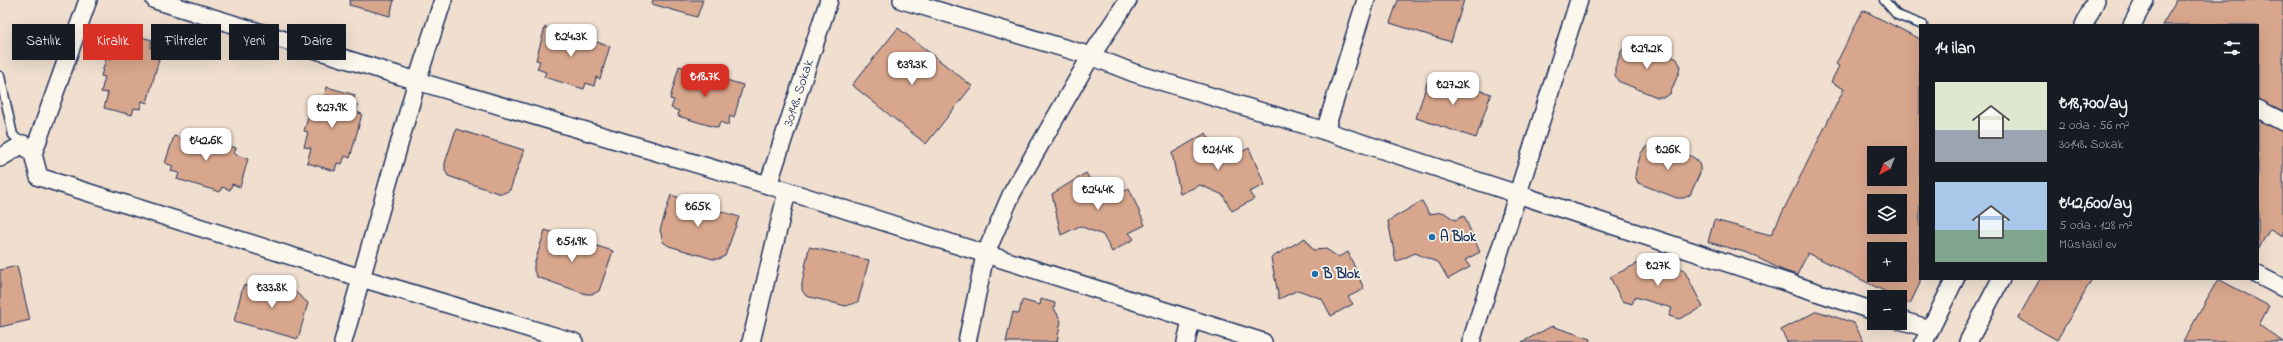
<!DOCTYPE html>
<html lang="tr">
<head>
<meta charset="utf-8">
<style>
	body { margin:0; font-family:"Indie Flower",sans-serif; background:#20242c; color:#f1f3f6; height:100vh; display:flex; flex-direction:column; font-size:15px; white-space:nowrap }
	* { box-sizing:border-box; margin:0 }
	p { font-size:13px; color:#9ea1a6 }
	.icon { flex:none; width:22px; height:22px; fill:none; stroke:currentColor; stroke-width:2; stroke-linecap:round; stroke-linejoin:round }
	.map { position:relative; flex:1; overflow:hidden }
	.side { position:absolute; left:1919px; top:24px; width:340px; height:256px; display:flex; flex-direction:column; background:#171b24; border-radius:0px; box-shadow:0 4px 16px #0002 }
	.side>* { flex:none }
	.hud { position:absolute; left:12px; top:24px; width:380px; height:36px; display:flex; gap:8px }
	.needle { width:26px; rotate:222deg }
	.tools { position:absolute; left:1867px; top:146px; display:grid; gap:8px }
	.tools a { display:grid; place-items:center; width:40px; height:40px; border-radius:0px; background:#171b24; box-shadow:0 4px 16px #0002; font-size:20px }
	.price { position:absolute; translate:-50% -34px; padding:0 9px; border-radius:8px; background:#fff; color:#222; font-size:13px; line-height:26px; filter:drop-shadow(0 1px 2px #0008) }
	.price::after { content:''; position:absolute; left:50%; top:24px; width:12px; height:9px; margin-left:-6px; background:inherit; clip-path:polygon(0 0,100% 0,50% 100%) }
	.price.current { background:#d93025; color:#fff }
	ul { padding:0; list-style:none }
	li { display:flex; align-items:center; gap:12px; height:100px; padding:0 16px }
	li span { display:grid; place-items:center; flex:none; width:112px; height:80px; border-radius:0px; color:#555 }
	li>.icon { margin-inline-start:auto }
	span .icon { width:48px; height:48px; fill:#fffc; stroke-width:1 }
	li b { font-size:17px }
	h2 { display:flex; justify-content:space-between; align-items:center; height:48px; padding:0 16px; font-size:17px }
	.pill { padding:0 14px; border-radius:0px; background:#171b24; box-shadow:0 4px 16px #0002; font-size:14px; line-height:36px }
	.pill.current { background:#d93025; color:#fff }
	.map>svg:first-child { display:block }
	.building { fill:#d8a68c; stroke:#1b2f5e; fill-rule:evenodd }
	.lines { fill:none; stroke-linecap:round; stroke-linejoin:round }
	.service-casing { stroke:#1b2f5e; stroke-width:11 }
	.minor-casing { stroke:#1b2f5e; stroke-width:20 }
	.service { stroke:#fbf7ec; stroke-width:8 }
	.minor { stroke:#fbf7ec; stroke-width:17 }
	.poi-dot { fill:#1f6fb2; stroke:#fbf7ec; stroke-width:1.5 }
	.labels { text-anchor:middle; dominant-baseline:central; stroke-width:3.5; stroke-linejoin:round; paint-order:stroke }
	.street-label { font-size:14px; fill:#1b2f5e; stroke:#fbf7ec }
	.poi-label { font-size:14px; font-weight:bold; fill:#1b2f5e; stroke:#fbf7ec; text-anchor:start }
</style>
</head>
<body>
<div class="map">
<svg width="2283" height="342" viewBox="0 0 2283 342">
	<rect width="100%" height="100%" fill="#f0dfcf"/>
	<filter id="ink" filterUnits="userSpaceOnUse"><feTurbulence type="fractalNoise" baseFrequency=".025" numOctaves="2"/><feDisplacementMap in="SourceGraphic" scale="8" xChannelSelector="R" yChannelSelector="G"/><feConvolveMatrix kernelMatrix="1 2 1 2 8 2 1 2 1" color-interpolation-filters="sRGB"/></filter>
	<g filter="url(#ink)">
		<g class="building">
			<polygon points="350,0 394,0 390,16 349,5"/>
			<polygon points="653,0 703,0 697,17 652,4"/>
			<polygon points="1398,0 1464,0 1451,42 1390,23"/>
			<polygon points="2177,0 2283,0 2283,111 2258,99 2258,25 2162,25"/>
			<path d="M1863 10 1920 39V283L1910 304 1900 299V297H1896L1808 253 1797 275 1782 270 1748 253 1708 242 1714 220 1771 235 1844 89 1831 82 1839 66 1836 64ZM1874 153H1900V179H1874ZM1874 201H1900V227H1874ZM1874 249H1900V275H1874Z"/>
			<polygon points="545,27 610,46 600,79 596,77 594,86 586,83 584,89 544,77 546,72 537,69 540,61 536,60"/>
			<polygon points="898,28 972,86 926,144 852,85"/>
			<polygon points="124,32 152,40 150,48 155,49 153,57 159,59 147,103 142,101 140,109 134,108 132,115 104,108 108,93 101,92 105,77 101,76 106,59 110,60 114,45 120,47"/>
			<polygon points="1631,43 1671,56 1677,59 1680,65 1679,72 1670,94 1664,97 1657,97 1618,81 1615,75 1615,68 1621,52 1625,46"/>
			<polygon points="679,66 743,85 734,118 730,116 728,125 720,122 718,128 678,116 679,111 671,108 674,100 670,99"/>
			<polygon points="1430,74 1491,94 1476,138 1416,118"/>
			<polygon points="327,87 355,95 353,103 358,105 356,112 362,114 350,158 345,156 342,164 337,163 335,171 307,163 311,148 304,147 308,132 304,131 309,114 313,115 317,100 323,102"/>
			<polygon points="2258,120 2283,132 2283,236 2270,229 2258,249"/>
			<polygon points="456,129 524,150 510,190 504,193 498,193 448,176 445,170 445,163"/>
			<polygon points="190,133 204,138 206,134 223,140 222,143 236,148 234,154 248,159 240,187 232,184 230,190 222,187 220,192 177,179 179,173 171,171 173,166 165,163 174,136 188,140"/>
			<polygon points="1206,133 1214,146 1227,144 1240,153 1249,148 1265,185 1249,192 1254,199 1232,211 1223,195 1200,185 1180,194 1172,153"/>
			<polygon points="1651,144 1691,156 1697,160 1700,166 1700,173 1690,195 1684,198 1677,198 1638,183 1635,176 1636,170 1641,153 1645,148"/>
			<polygon points="1086,173 1094,186 1107,184 1120,193 1129,188 1145,225 1129,233 1134,239 1112,252 1103,235 1080,226 1061,235 1052,194"/>
			<polygon points="671,195 739,217 725,256 719,259 713,259 669,246 663,242 660,230"/>
			<polygon points="1422,201 1429,214 1443,212 1455,220 1464,216 1480,252 1465,260 1470,267 1448,279 1439,263 1415,253 1396,262 1388,221"/>
			<polygon points="545,230 613,251 599,291 593,294 586,294 537,277 534,271 534,265"/>
			<polygon points="1305,238 1313,250 1326,249 1338,257 1348,252 1364,289 1348,297 1353,304 1331,316 1322,299 1298,290 1279,299 1271,258"/>
			<polygon points="809,247 869,260 858,302 846,306 806,296 802,290 802,283"/>
			<polygon points="1647,259 1684,270 1703,307 1679,319 1669,316 1672,308 1635,297 1632,304 1622,301 1610,277"/>
			<polygon points="17,266 30,320 0,327 0,270"/>
			<polygon points="2040,279 2092,279 2057,340 2018,318"/>
			<polygon points="2218,279 2269,306 2259,325 2283,342 2183,342"/>
			<polygon points="265,282 279,283 292,289 308,303 298,339 234,321 243,286"/>
			<polygon points="1041,299 1055,303 1054,308 1061,321 1057,342 1006,342 1013,312 1019,314 1022,300 1040,305"/>
			<polygon points="1817,311 1854,323 1864,342 1787,342 1781,330"/>
			<polygon points="1552,326 1591,339 1590,342 1522,342"/>
		</g>
		<g class="lines">
			<defs>
				<g id="service">
					<polyline points="1884,0 1897,15 1923,25"/>
					<polyline points="0,76 13,135 23,144"/>
				</g>
				<g id="minor">
					<polyline points="88,0 33,154 39,177 361,278 574,342"/>
					<polyline points="155,0 417,81 443,0"/>
					<polyline points="902,0 1091,56 1134,73 1325,131 1874,311"/>
					<polyline points="2084,25 2096,0"/>
					<polyline points="2132,25 2145,0"/>
					<polyline points="2258,109 2283,122"/>
					<polyline points="1325,131 1366,0"/>
					<polyline points="0,158 23,144 33,154"/>
					<polyline points="768,185 829,0"/>
					<polyline points="2258,275 2283,288"/>
					<polyline points="1900,320 1930,329"/>
					<polyline points="343,342 417,81 768,185 1263,342"/>
					<polyline points="751,342 787,192"/>
					<polyline points="967,342 985,255 1012,193 1091,56 1128,0"/>
					<polyline points="1186,342 1191,321"/>
					<polyline points="1471,342 1579,0"/>
					<polyline points="1924,342 1955,279"/>
					<polyline points="1968,342 2001,279"/>
				</g>
			</defs>
			<use href="#service" class="service-casing"/>
			<use href="#minor" class="minor-casing"/>
			<use href="#service" class="service"/>
			<use href="#minor" class="minor"/>
		</g>
	</g>
	<g class="poi-dot">
		<circle cx="1432" cy="237" r="4"/>
		<circle cx="1315" cy="274" r="4"/>
	</g>
	<g class="labels">
		<g class="street-label">
			<text transform="translate(799 93) rotate(-72)">30148. Sokak</text>
		</g>
		<g class="poi-label">
			<text x="1440" y="237">A Blok</text>
			<text x="1323" y="274">B Blok</text>
		</g>
	</g>
</svg>
<div class="tools">
<a><svg class="needle" viewBox="-14 -14 28 28"><path d="M0-13l5 13h-10z" fill="#e53935"/><path d="M0 13l5-13h-10z" fill="#9ea1a6"/></svg></a>
<a><svg class="icon" aria-label="layers" viewBox="0 0 24 24"><path d="M12 4l9 5-9 5-9-5zM3 14l9 5 9-5"/></svg></a>
<a>+</a>
<a>−</a>
</div>
<b class="price" style="left:571px;top:58px">₺24.3K</b>
<b class="price" style="left:1647px;top:70px">₺29.2K</b>
<b class="price" style="left:912px;top:86px">₺39.3K</b>
<b class="price current" style="left:705px;top:98px">₺18.7K</b>
<b class="price" style="left:1453px;top:106px">₺27.2K</b>
<b class="price" style="left:332px;top:129px">₺27.9K</b>
<b class="price" style="left:206px;top:162px">₺42.6K</b>
<b class="price" style="left:1218px;top:171px">₺21.4K</b>
<b class="price" style="left:1668px;top:171px">₺26K</b>
<b class="price" style="left:1098px;top:211px">₺24.4K</b>
<b class="price" style="left:698px;top:228px">₺65K</b>
<b class="price" style="left:572px;top:263px">₺51.9K</b>
<b class="price" style="left:1658px;top:287px">₺27K</b>
<b class="price" style="left:272px;top:309px">₺33.8K</b>
<div class="hud">
<a class="pill">Satılık</a>
<a class="pill current">Kiralık</a>
<a class="pill">Filtreler</a>
<a class="pill">Yeni</a>
<a class="pill">Daire</a>
</div>
<section class="side">
<h2>14 ilan<svg class="icon" aria-label="filters" viewBox="0 0 24 24"><path d="M4 7h16M4 17h16"/><circle cx="9" cy="7" r="2"/><circle cx="15" cy="17" r="2"/></svg></h2>
<ul>
<li><span style="background:linear-gradient(#dfe7d0 60%,#9aa5b1 0)"><svg class="icon" aria-label="home" viewBox="0 0 24 24"><path d="M3 11l9-7 9 7M6 9v11h12V9"/></svg></span><div><b>₺18,700/ay</b><p>2 oda · 56 m²</p><p>30148. Sokak</p></div></li>
<li><span style="background:linear-gradient(#a9c7e8 60%,#7fa58c 0)"><svg class="icon" aria-label="home" viewBox="0 0 24 24"><path d="M3 11l9-7 9 7M6 9v11h12V9"/></svg></span><div><b>₺42,600/ay</b><p>5 oda · 128 m²</p><p>Müstakil ev</p></div></li>
</ul>
</section>
</div>
</body>
</html>
